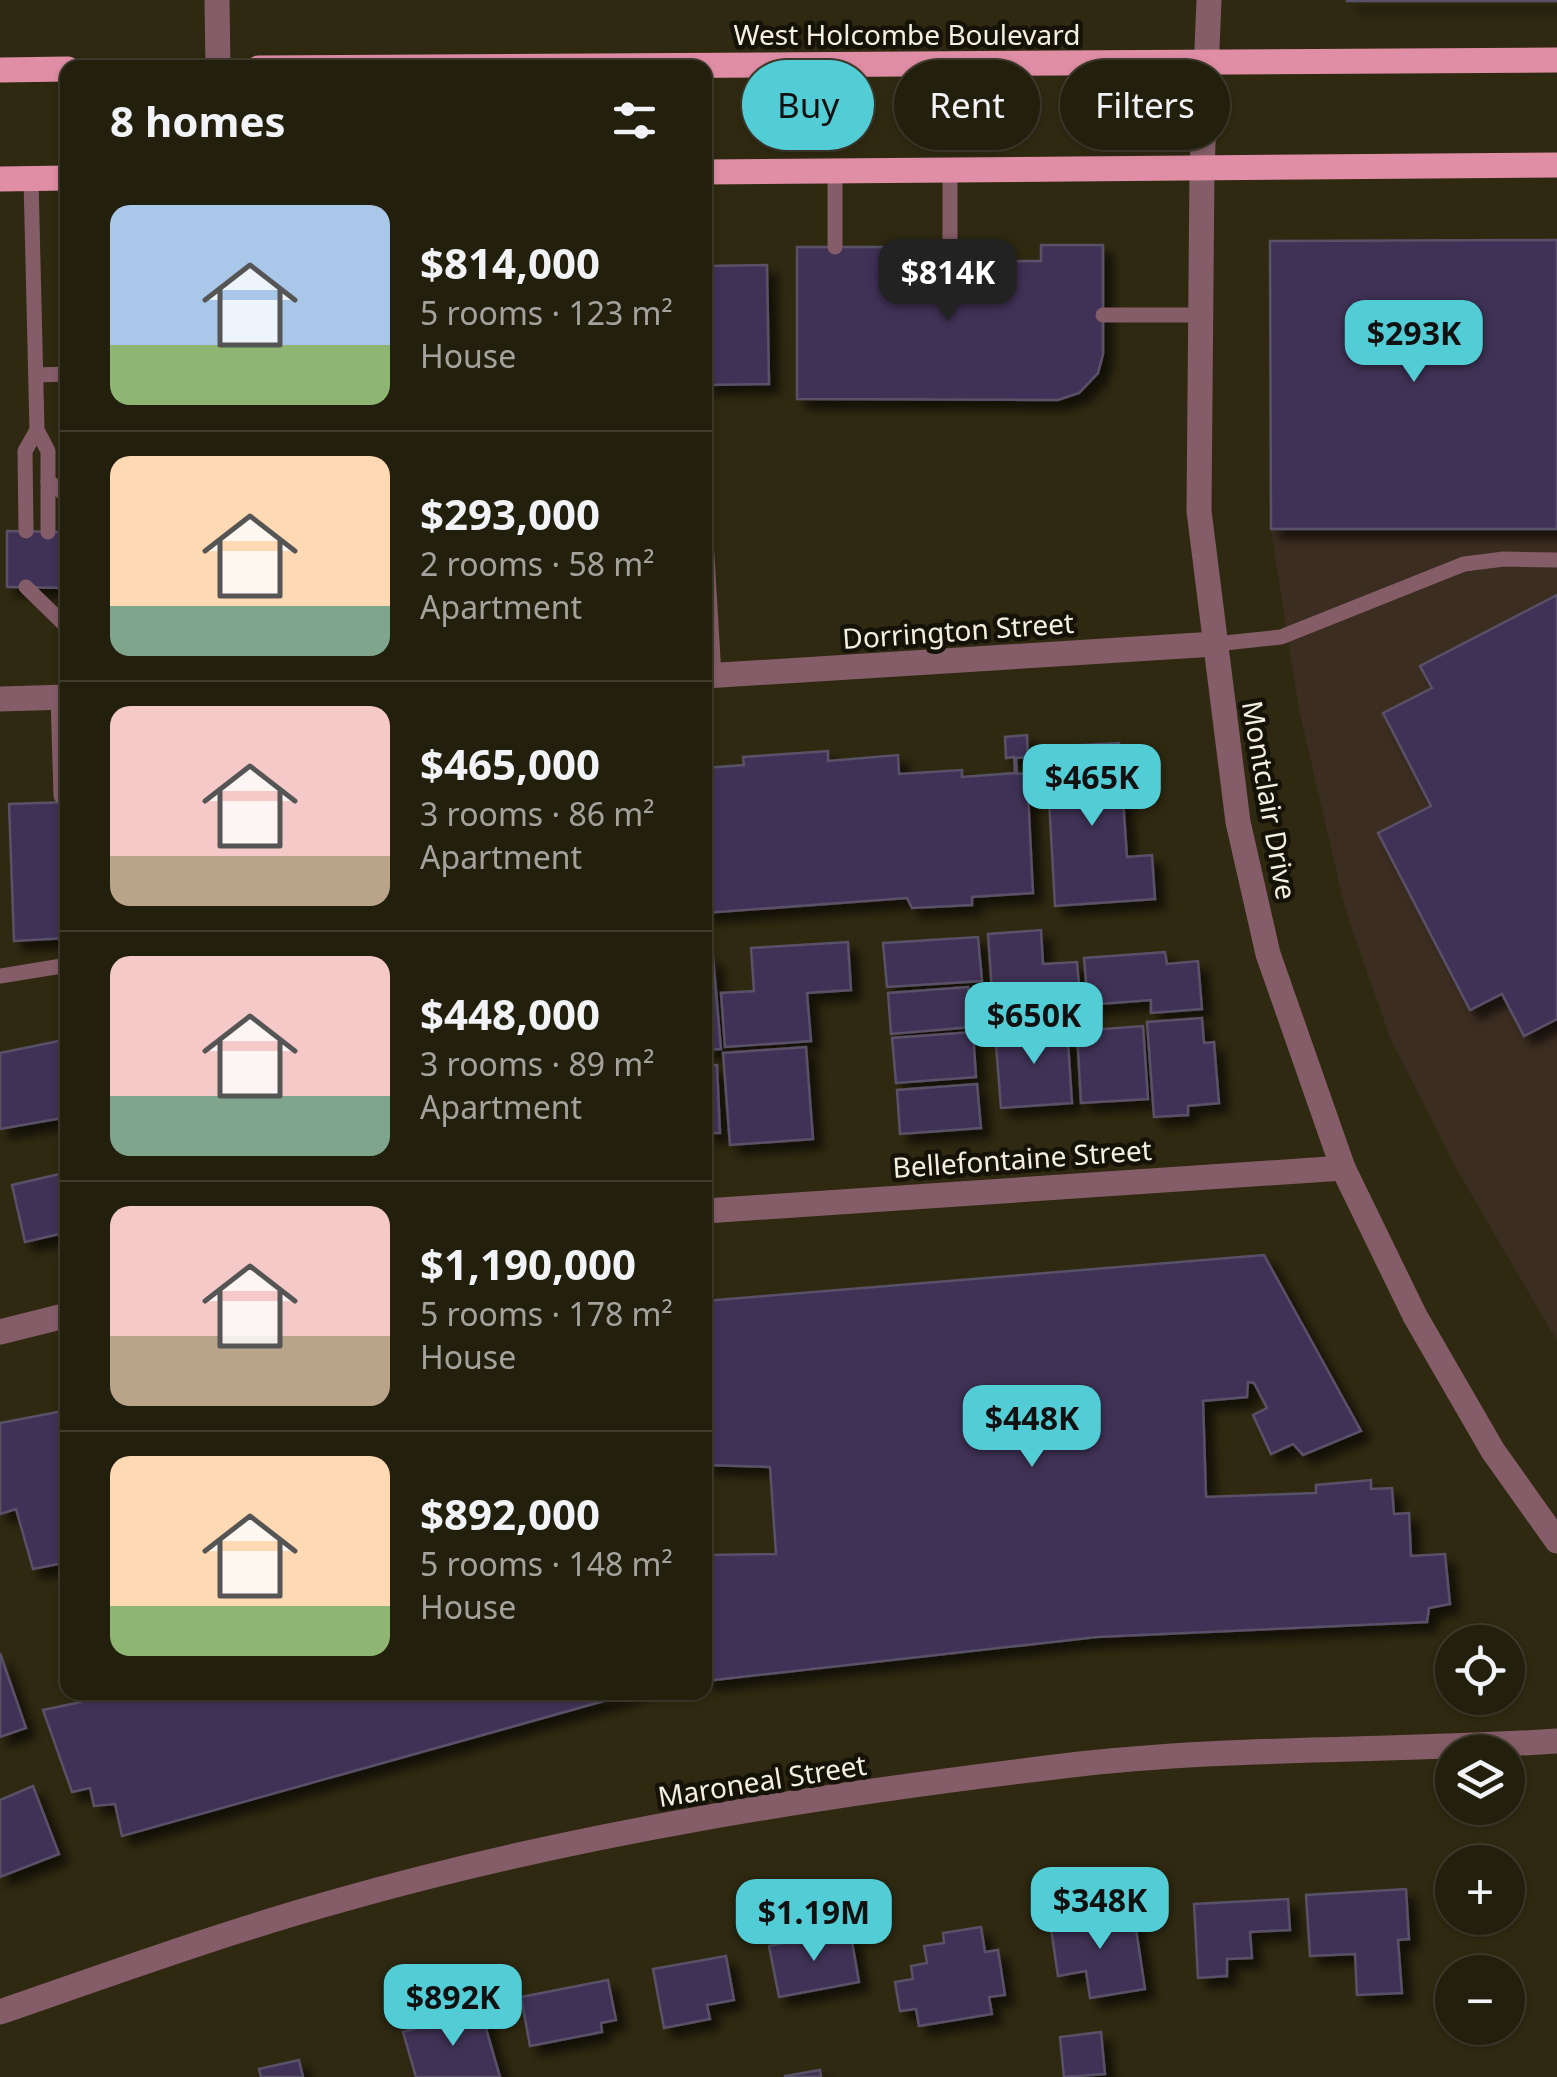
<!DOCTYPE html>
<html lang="en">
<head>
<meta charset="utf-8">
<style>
	body { margin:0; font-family:"Noto Sans",sans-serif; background:#2f2c1b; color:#f1f3f6; height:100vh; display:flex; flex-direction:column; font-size:38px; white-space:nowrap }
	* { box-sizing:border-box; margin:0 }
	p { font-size:32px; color:#a3a29d }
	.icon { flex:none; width:55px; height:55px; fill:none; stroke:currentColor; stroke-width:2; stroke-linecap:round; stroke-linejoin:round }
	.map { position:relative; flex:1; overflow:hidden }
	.details { position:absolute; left:60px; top:60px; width:652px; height:1640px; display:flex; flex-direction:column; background:#231f0d; border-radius:20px; box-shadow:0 2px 8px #0004,0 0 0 2px #403d2e }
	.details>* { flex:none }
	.hud { position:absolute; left:742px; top:60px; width:662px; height:90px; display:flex; gap:20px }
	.buttons { position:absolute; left:1435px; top:1625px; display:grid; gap:20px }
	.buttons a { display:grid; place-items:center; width:90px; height:90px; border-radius:50%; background:#231f0d; box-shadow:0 2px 8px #0004,0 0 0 2px #403d2e; font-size:50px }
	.price { position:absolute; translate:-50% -85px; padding:0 22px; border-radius:20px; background:#52ccd5; color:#111; font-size:32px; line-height:65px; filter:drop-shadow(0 2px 5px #0008) }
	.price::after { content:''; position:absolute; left:50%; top:60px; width:30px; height:22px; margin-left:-15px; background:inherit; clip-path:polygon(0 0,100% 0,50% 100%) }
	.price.on { background:#222; color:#fff }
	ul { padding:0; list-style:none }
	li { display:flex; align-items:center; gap:30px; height:250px; padding:0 50px }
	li+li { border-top:2px solid #403d2e }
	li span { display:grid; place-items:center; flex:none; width:280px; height:200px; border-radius:20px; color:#555 }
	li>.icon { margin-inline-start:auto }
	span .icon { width:120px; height:120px; fill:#fffc; stroke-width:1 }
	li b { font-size:42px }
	h2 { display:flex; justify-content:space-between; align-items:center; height:120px; padding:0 50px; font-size:42px }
	.chip { padding:0 35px; border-radius:45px; background:#231f0d; box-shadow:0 2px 8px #0004,0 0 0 2px #403d2e; font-size:35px; line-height:90px }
	.chip.on { background:#52ccd5; color:#111 }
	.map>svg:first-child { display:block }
	.education { fill:#3c2d21 }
	.building { fill:#403356; stroke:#585168; stroke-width:2.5; filter:url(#shadow) }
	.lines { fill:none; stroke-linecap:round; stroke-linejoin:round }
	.service { stroke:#855d68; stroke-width:15 }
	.minor { stroke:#855d68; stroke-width:25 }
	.primary { stroke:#e08ea6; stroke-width:25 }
	.labels { text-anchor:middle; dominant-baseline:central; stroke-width:9; stroke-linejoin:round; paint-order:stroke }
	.street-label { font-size:28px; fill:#f3efe1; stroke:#151208 }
</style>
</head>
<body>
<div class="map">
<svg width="1557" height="2077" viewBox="0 0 1557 2077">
	<defs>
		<filter id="shadow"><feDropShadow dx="9" dy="9" stdDeviation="5" flood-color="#0009"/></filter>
	</defs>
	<rect width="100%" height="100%" fill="#2f2911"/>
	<polygon class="education" points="1557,529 1557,1341 1456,1168 1390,1038 1345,908 1299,710 1271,530"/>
	<g class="building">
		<rect x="1347" y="0" width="210" height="1"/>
		<polygon points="1557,240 1557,529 1271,529 1270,241"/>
		<polygon points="1041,245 1103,245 1103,354 1098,373 1079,393 1058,400 797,399 797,247 982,247 981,261 1041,261"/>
		<polygon points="767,265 769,384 705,385 705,266"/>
		<polygon points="7,531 68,532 68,588 7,587"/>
		<polygon points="1557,595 1557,1019 1524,1036 1502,994 1470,1010 1378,833 1431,806 1383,713 1432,688 1420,666"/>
		<polygon points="1027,735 1028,757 1016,758 1017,774 1027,773 1033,893 972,897 972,905 912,908 907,898 705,913 705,768 744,765 743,757 828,751 828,761 898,755 899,774 962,770 962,777 1015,773 1014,757 1006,758 1005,737"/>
		<polygon points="1119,743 1127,857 1152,855 1155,899 1055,906 1046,747"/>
		<polygon points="68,802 67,938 14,941 9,804"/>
		<polygon points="1041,930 1043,964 1077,962 1081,1009 1017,1013 1016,1003 993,1005 988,934"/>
		<polygon points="978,937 982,981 887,987 883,943"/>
		<polygon points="848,942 851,990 807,993 811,1041 725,1047 721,993 754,991 751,948"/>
		<polygon points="1165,952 1167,964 1198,961 1202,1009 1151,1013 1151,1000 1088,1005 1084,958"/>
		<polygon points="713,957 721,1049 705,1050 705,958"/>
		<polygon points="968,987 972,1027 891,1034 888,993"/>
		<polygon points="1202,1018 1204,1043 1214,1042 1219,1103 1188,1106 1188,1115 1154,1117 1147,1022"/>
		<polygon points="1143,1026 1148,1099 1081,1103 1077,1031"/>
		<polygon points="1067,1027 1072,1103 1001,1108 995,1032"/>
		<polygon points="973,1032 976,1077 896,1083 892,1038"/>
		<polygon points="68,1039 68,1117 0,1129 0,1053"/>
		<polygon points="806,1047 813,1139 730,1145 723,1053"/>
		<polygon points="717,1065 720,1133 705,1133 705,1066"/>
		<polygon points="977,1084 981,1128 900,1134 897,1090"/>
		<polygon points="68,1172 68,1232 25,1242 12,1185"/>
		<polygon points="1264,1255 1361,1431 1303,1455 1293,1444 1271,1454 1253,1415 1267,1408 1254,1383 1248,1382 1247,1397 1203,1401 1206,1497 1316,1493 1316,1485 1371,1480 1371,1489 1392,1488 1394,1514 1409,1513 1411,1556 1445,1554 1450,1604 1429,1608 1427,1622 1097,1637 705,1681 705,1555 776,1554 770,1467 705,1465 705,1301"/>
		<polygon points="68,1410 68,1562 33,1569 16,1509 0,1514 0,1423"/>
		<polygon points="0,1653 26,1728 0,1737"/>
		<polygon points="79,1692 636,1692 122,1836 115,1804 94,1806 90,1788 72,1792 43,1710 81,1702"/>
		<polygon points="33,1786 59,1854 0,1877 0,1800"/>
		<polygon points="1406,1889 1409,1939 1398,1940 1402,1993 1357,1995 1355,1954 1310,1956 1306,1895"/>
		<polygon points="1288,1899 1290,1930 1250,1932 1252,1958 1227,1959 1227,1976 1198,1978 1194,1904"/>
		<polygon points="1133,1909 1145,1989 1090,1998 1086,1971 1058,1976 1050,1922"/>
		<polygon points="981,1927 985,1952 998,1950 1005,1995 989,1997 992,2014 919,2026 916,2009 900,2011 895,1982 913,1979 911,1966 927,1963 924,1946 944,1943 943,1933"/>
		<polygon points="850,1930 859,1982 779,1997 769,1946"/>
		<polygon points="726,1956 734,2000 707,2005 710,2019 664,2028 653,1969"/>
		<polygon points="608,1980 616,2020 601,2023 602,2032 530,2046 521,1997"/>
		<polygon points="481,2011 500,2077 416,2077 403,2032"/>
		<polygon points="1101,2032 1105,2074 1064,2077 1060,2037"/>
		<polygon points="299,2060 303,2077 261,2077 259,2069"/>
		<polygon points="820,2070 821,2077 785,2077 785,2076"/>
	</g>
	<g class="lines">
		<g class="service">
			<polyline points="950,170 950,247"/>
			<polyline points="835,171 835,247"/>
			<polyline points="31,179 37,430 48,451 48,532"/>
			<polyline points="1103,315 1201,315"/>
			<polyline points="36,375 68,374"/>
			<polyline points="48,481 66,495 66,532"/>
			<polyline points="705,522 714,676"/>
			<polyline points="26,531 25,451 37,430"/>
			<polyline points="26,587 68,628"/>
			<polyline points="67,588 68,620"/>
			<polyline points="1215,644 1281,637 1464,564 1504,559 1557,560"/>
			<polyline points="58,697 61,796"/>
			<polyline points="0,976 68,965"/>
		</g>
		<g class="minor">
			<polyline points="217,0 218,68"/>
			<polyline points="1209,0 1202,168 1199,511 1238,822 1268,954 1343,1168 1415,1316 1493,1451 1557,1541"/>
			<polyline points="705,676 1215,644"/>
			<polyline points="0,699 68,697"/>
			<polyline points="705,1211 1343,1168"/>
			<polyline points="0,1332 68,1315"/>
			<path d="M0 2012C113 1973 226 1932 341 1900 577 1833 820 1795 1063 1766 1227 1746 1392 1752 1557 1741"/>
		</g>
		<g class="primary">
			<polyline points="258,68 1557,60"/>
			<polyline points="0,70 68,69"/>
			<polyline points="705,172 1557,165"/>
			<polyline points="0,179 68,178"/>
		</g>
	</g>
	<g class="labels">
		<g class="street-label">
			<text x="907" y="34">West Holcombe Boulevard</text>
			<text transform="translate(958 630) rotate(-4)">Dorrington Street</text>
			<text transform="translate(1270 800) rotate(80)">Montclair Drive</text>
			<text transform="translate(1022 1158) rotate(-4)">Bellefontaine Street</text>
			<text transform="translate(762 1780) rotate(-9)">Maroneal Street</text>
		</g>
	</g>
</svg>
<div class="buttons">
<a><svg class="icon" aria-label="locate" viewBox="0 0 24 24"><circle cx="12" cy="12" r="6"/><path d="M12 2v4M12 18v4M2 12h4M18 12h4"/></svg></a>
<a><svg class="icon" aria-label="layers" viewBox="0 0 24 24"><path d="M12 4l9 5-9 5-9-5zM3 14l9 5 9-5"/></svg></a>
<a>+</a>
<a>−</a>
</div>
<b class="price on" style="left:948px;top:324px">$814K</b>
<b class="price" style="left:1414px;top:385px">$293K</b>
<b class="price" style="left:1092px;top:829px">$465K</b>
<b class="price" style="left:1034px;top:1067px">$650K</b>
<b class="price" style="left:1032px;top:1470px">$448K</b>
<b class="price" style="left:1100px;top:1952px">$348K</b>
<b class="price" style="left:814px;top:1964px">$1.19M</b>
<b class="price" style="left:453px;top:2049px">$892K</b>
<div class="hud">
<a class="chip on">Buy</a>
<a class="chip">Rent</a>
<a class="chip">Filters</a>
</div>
<section class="details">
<h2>8 homes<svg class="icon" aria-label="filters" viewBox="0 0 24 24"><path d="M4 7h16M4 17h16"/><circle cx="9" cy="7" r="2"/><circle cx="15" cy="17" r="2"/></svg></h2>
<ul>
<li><span style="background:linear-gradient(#a9c7e8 70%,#8fb573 0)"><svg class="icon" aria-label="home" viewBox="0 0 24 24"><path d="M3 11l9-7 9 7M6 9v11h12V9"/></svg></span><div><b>$814,000</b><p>5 rooms · 123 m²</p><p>House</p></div></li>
<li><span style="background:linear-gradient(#ffd9b3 75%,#7fa58c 0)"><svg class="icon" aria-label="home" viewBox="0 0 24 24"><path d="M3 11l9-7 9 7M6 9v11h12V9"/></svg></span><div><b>$293,000</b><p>2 rooms · 58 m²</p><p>Apartment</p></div></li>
<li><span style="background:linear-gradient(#f6c9c9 75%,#b9a48a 0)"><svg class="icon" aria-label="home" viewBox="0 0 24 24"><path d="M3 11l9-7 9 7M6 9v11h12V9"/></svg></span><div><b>$465,000</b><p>3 rooms · 86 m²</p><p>Apartment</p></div></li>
<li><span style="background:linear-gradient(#f6c9c9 70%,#7fa58c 0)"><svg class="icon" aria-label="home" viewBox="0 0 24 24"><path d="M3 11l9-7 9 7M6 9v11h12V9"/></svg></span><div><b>$448,000</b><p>3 rooms · 89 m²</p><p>Apartment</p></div></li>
<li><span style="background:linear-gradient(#f6c9c9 65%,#b9a48a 0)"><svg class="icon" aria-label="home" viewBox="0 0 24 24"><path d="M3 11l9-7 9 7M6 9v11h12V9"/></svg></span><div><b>$1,190,000</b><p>5 rooms · 178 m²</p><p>House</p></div></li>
<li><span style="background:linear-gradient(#ffd9b3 75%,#8fb573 0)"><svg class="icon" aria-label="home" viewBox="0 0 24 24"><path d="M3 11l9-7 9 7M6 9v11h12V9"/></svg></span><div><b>$892,000</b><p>5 rooms · 148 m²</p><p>House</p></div></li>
</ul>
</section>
</div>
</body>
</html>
